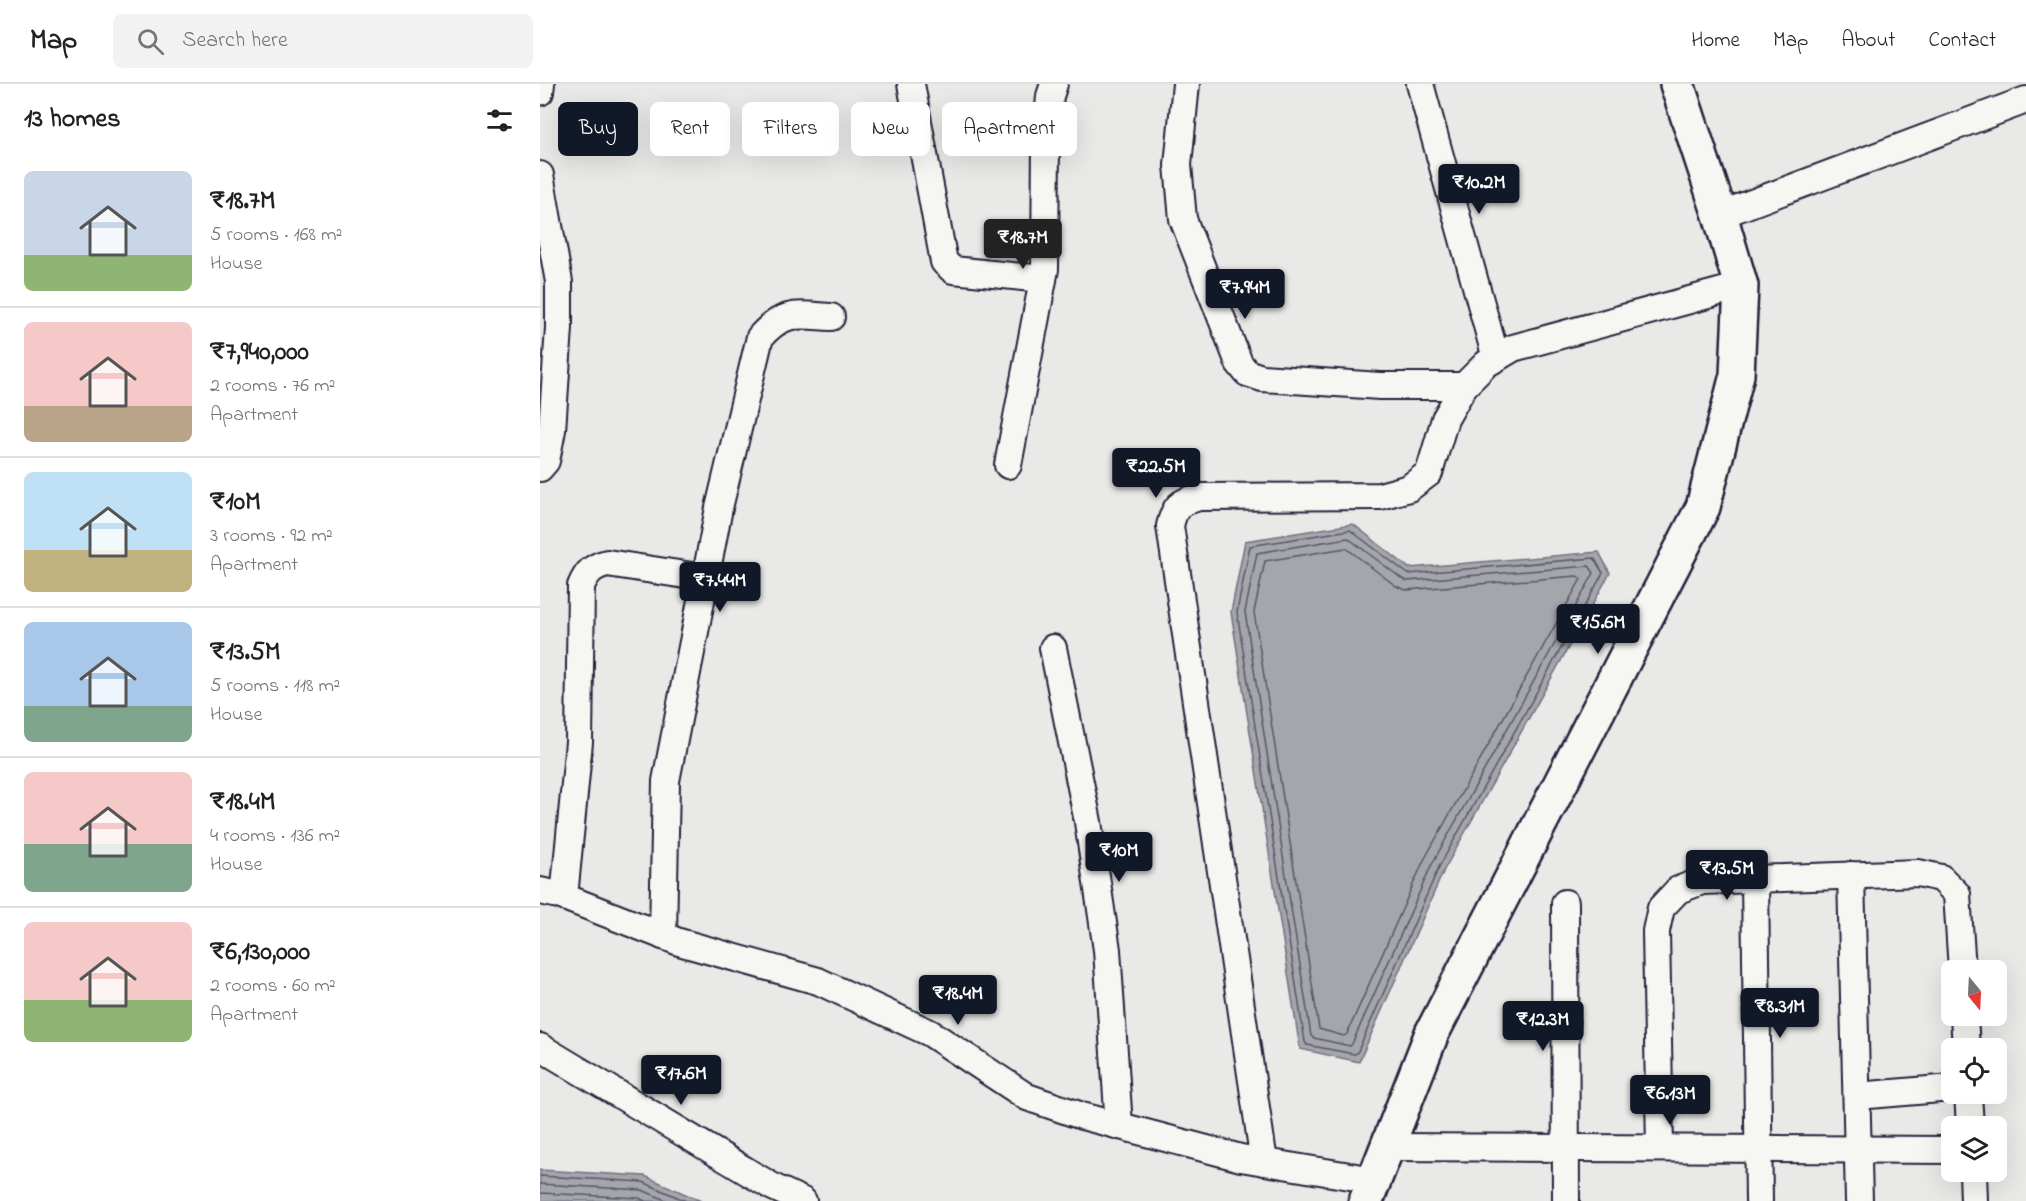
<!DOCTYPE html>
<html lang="en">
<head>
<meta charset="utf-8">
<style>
	body { margin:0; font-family:"Indie Flower",sans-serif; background:#f2f2f2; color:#202124; height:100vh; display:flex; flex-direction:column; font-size:22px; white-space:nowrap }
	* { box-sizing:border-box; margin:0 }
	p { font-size:20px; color:#757577 }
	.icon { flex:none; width:33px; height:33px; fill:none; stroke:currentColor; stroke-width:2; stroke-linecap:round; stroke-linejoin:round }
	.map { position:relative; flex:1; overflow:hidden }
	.drawer { display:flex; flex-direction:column; background:#fff; width:540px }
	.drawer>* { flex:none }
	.top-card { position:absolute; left:18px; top:18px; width:570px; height:54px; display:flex; gap:12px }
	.needle { width:39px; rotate:162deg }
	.controls { position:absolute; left:1401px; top:876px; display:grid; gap:12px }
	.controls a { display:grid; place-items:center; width:66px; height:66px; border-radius:9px; background:#fff; box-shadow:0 6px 24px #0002; font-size:30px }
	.price { position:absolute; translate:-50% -51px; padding:0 14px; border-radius:6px; background:#111827; color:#fff; font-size:20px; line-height:39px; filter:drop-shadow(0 2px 3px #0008) }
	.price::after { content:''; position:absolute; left:50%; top:36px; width:18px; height:14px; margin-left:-9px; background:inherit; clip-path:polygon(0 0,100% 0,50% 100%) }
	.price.active { background:#222; color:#fff }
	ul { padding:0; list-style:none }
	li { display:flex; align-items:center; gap:18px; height:150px; padding:0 24px }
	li+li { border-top:2px solid #e0e0e0 }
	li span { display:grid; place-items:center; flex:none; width:168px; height:120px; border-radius:9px; color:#555 }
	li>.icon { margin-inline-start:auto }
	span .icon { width:72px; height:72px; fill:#fffc; stroke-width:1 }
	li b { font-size:26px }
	h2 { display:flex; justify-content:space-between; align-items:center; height:72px; padding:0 24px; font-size:26px }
	.pill { padding:0 21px; border-radius:9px; background:#fff; box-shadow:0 6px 24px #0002; font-size:21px; line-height:54px }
	.pill.active { background:#111827; color:#fff }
	header { display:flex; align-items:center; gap:36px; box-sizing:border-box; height:84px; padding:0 30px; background:#fff; border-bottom:2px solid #e0e0e0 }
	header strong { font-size:28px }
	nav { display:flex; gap:33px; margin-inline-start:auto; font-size:21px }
	.search { width:420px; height:54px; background:#f2f2f2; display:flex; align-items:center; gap:15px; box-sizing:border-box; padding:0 21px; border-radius:9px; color:#757577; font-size:22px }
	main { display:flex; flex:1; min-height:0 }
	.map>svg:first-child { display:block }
	.water { fill:#a5a5ac; stroke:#71717f; stroke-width:1.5 }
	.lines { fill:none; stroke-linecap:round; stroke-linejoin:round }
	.shore { stroke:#565668; stroke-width:1.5 }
	.street-casing { stroke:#22223b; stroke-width:30 }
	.secondary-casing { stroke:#22223b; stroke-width:38 }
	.street { stroke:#f6f6f2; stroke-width:26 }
	.secondary { stroke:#f6f6f2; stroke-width:33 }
</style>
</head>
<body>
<header>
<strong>Map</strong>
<div class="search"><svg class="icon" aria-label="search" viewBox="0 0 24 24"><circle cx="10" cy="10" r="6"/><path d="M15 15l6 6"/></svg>Search here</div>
<nav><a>Home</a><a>Map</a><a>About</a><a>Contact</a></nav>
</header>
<main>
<section class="drawer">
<h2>13 homes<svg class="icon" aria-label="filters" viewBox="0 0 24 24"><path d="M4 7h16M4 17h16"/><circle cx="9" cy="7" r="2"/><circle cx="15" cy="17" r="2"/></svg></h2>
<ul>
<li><span style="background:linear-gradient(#c9d6e8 70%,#8fb573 0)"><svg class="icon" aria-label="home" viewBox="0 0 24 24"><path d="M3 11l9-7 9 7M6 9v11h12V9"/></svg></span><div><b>₹18.7M</b><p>5 rooms · 168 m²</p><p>House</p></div></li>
<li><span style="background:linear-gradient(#f6c9c9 70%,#b9a48a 0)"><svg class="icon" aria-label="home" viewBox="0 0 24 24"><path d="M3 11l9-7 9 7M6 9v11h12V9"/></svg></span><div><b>₹7,940,000</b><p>2 rooms · 76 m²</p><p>Apartment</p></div></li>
<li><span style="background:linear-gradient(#bfe0f5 65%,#c2b280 0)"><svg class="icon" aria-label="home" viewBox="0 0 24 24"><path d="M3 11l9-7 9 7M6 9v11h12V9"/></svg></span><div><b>₹10M</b><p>3 rooms · 92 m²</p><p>Apartment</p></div></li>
<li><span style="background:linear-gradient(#a9c7e8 70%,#7fa58c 0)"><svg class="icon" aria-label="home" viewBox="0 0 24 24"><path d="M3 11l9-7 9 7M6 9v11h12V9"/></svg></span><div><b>₹13.5M</b><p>5 rooms · 118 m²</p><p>House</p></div></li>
<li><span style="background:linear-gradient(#f6c9c9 60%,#7fa58c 0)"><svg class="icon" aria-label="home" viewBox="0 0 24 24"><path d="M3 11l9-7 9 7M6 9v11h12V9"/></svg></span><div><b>₹18.4M</b><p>4 rooms · 136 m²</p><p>House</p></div></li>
<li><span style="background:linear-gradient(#f6c9c9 65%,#8fb573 0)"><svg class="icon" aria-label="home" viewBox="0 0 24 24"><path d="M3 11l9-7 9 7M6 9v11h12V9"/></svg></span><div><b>₹6,130,000</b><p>2 rooms · 60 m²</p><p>Apartment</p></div></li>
</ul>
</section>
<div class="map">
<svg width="1486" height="1117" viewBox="0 0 1486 1117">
	<rect width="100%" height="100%" fill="#e9e9e7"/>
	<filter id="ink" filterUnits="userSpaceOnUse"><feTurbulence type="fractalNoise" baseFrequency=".0167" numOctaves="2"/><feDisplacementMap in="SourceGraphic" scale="12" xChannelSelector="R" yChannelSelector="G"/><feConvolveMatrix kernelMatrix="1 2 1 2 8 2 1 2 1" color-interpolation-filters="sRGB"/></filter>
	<g filter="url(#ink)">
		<g class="water">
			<polygon points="813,440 869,484 1059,468 1070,489 904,786 819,978 760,965 691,528 705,457"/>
			<polygon points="0,1086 105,1092 161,1117 0,1117"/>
		</g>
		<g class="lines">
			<g class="shore">
				<polygon points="810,446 868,490 1054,474 1063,489 899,783 817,969 814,970 767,961 765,958 697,528 710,462"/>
				<polygon points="808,454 861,494 867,497 1049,482 1054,489 892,780 812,960 810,962 774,954 771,952 705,528 717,469"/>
				<polygon points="806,464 856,502 866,506 1037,492 1041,495 884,776 807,950 804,952 779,945 714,528 725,477"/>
				<polyline points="0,1092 103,1098 146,1117"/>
				<polyline points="0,1100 102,1106 128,1117"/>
				<polyline points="0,1109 99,1114 105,1117"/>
			</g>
			<defs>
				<g id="street">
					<polyline points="371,0 404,178 413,186 503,195"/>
					<polyline points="646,0 638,81 643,135 699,279 707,289 722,294 840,302 924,302"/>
					<polyline points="880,0 956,274"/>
					<polyline points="0,8 1,0"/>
					<polyline points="0,91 19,198 19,244 12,346 6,377 0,384"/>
					<polyline points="1180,131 1486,16"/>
					<polyline points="468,381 505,185 506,56 510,12 514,0"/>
					<polyline points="513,564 548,738 567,866 579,1042"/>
					<polyline points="1311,791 1319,1117"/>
					<polyline points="1215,794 1219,1117"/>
					<polyline points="0,807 19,811 139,858 278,897 390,949 487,1013 542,1032 701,1074 834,1096"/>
					<path d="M24 813 39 658 41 502C47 488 52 483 67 479L165 494"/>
					<polyline points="1025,819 1026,1117"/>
					<path d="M123 852 126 697 179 424 220 253C244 226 257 231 291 233"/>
					<polyline points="1424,932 1426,964"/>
					<polyline points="0,963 233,1103 263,1117"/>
					<polyline points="1428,1010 1430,1042"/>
					<polyline points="1317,1012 1412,1004"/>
					<polyline points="847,1063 1412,1066"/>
					<polyline points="1120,1064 1116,847 1121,824 1138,806 1162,797 1378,789 1401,794 1417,810 1422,886"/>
					<path d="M724 1078 630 442C635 421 639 419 659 413L840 412 869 404 889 389 905 335 924 302 946 280 973 264 1201 202"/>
					<polyline points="1433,1088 1434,1117"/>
				</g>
				<polyline id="secondary" points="826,1117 892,949 1163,423 1197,291 1201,202 1180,131 1137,0"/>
			</defs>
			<use href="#street" class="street-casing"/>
			<use href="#secondary" class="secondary-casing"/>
			<use href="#street" class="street"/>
			<use href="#secondary" class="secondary"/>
		</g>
	</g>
</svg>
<div class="controls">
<a><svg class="needle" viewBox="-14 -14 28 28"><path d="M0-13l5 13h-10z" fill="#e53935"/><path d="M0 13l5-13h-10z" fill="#757577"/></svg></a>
<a><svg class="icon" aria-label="locate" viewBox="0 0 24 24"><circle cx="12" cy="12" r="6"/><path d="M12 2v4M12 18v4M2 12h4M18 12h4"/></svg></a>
<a><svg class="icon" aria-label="layers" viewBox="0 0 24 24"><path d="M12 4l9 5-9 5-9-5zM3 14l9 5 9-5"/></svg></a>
</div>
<b class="price" style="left:939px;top:131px">₹10.2M</b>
<b class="price active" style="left:483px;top:186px">₹18.7M</b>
<b class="price" style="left:705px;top:236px">₹7.94M</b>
<b class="price" style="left:616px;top:415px">₹22.5M</b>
<b class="price" style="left:180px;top:529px">₹7.44M</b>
<b class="price" style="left:1058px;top:571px">₹15.6M</b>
<b class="price" style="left:579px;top:799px">₹10M</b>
<b class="price" style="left:1187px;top:817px">₹13.5M</b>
<b class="price" style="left:418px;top:942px">₹18.4M</b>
<b class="price" style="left:1240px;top:955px">₹8.31M</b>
<b class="price" style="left:1003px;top:968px">₹12.3M</b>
<b class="price" style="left:141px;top:1022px">₹17.6M</b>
<b class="price" style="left:1130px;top:1042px">₹6.13M</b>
<div class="top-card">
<a class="pill active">Buy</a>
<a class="pill">Rent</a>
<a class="pill">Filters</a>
<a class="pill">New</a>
<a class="pill">Apartment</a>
</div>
</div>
</main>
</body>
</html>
